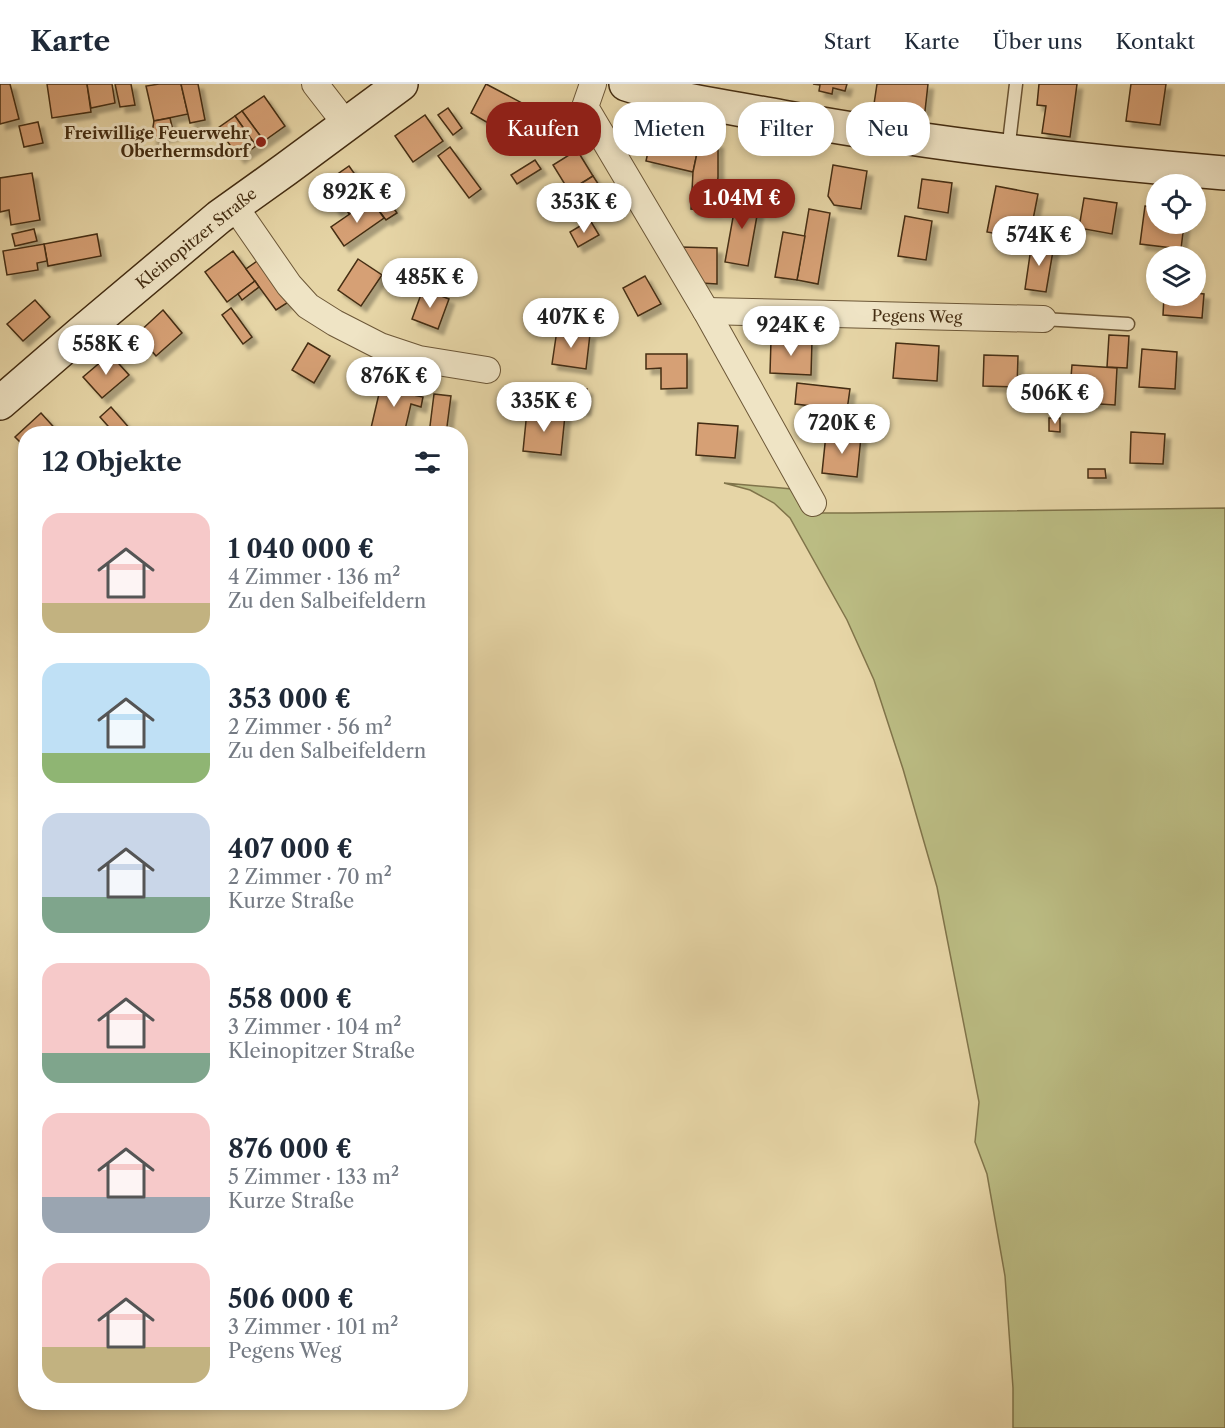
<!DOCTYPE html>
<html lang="de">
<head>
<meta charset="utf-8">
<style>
	body { margin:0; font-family:"Libre Caslon Text",serif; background:#f6f6f7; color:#1f2937; height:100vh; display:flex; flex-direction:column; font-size:22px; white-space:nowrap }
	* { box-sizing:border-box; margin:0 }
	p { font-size:20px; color:#747a83 }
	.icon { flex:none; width:33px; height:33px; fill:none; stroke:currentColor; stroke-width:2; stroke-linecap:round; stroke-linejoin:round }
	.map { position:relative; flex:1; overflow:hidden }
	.side { position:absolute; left:18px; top:342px; width:450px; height:984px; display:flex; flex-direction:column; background:#fff; border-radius:24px; box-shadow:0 3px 9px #0003 }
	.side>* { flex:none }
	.top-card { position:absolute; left:486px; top:18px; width:570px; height:54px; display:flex; gap:12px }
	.tools { position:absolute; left:1146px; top:90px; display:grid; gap:12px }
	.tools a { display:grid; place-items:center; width:60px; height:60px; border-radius:50%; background:#fff; box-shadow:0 3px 9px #0003; font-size:30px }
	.price { position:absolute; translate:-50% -51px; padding:0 14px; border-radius:21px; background:#fff; color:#222; font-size:20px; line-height:39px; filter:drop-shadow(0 2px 3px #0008) }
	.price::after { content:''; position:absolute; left:50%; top:36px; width:18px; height:14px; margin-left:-9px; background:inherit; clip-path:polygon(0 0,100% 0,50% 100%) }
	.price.selected { background:#8f2418; color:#fff }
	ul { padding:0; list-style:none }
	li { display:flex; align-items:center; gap:18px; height:150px; padding:0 24px }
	li span { display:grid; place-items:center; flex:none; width:168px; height:120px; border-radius:18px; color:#555 }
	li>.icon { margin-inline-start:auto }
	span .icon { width:72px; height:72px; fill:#fffc; stroke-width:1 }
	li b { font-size:26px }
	h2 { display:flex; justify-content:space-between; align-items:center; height:72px; padding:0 24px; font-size:26px }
	.pill { padding:0 21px; border-radius:24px; background:#fff; box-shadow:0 3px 9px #0003; font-size:21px; line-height:54px }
	.pill.selected { background:#8f2418; color:#fff }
	header { display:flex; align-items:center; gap:36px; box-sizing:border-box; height:84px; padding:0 30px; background:#fff; border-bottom:2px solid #e0e1e3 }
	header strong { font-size:28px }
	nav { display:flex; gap:33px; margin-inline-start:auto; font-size:21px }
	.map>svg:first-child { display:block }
	.green { fill:#bbbc83; stroke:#80744a; stroke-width:1.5 }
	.building { fill:#d6a074; stroke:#442d12; stroke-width:1.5; filter:url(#shadow) }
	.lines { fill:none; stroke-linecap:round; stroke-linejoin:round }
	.lane-casing { stroke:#6c5737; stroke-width:15 }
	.street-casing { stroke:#6c5737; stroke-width:28 }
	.secondary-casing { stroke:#442d12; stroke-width:36 }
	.lane { stroke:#efe4c5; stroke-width:12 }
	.street { stroke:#efe4c5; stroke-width:26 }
	.secondary { stroke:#efe4c5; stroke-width:33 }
	.tree { fill:#9a8961 }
	.poi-dot { fill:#8f2418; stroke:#efe4c5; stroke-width:2 }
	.labels { text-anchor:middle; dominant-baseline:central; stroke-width:6; stroke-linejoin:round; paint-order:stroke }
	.poi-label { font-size:16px; font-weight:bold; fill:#442d12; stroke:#efe4c5; text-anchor:end }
	.street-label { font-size:16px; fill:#442d12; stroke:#efe4c5 }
</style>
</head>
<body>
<header>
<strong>Karte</strong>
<nav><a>Start</a><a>Karte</a><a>Über uns</a><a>Kontakt</a></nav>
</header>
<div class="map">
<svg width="1225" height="1344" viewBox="0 0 1225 1344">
	<defs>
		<filter id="shadow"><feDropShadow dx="5.5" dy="5.5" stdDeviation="1.5" flood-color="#0004"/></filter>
	</defs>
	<rect width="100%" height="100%" fill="#e6d5a6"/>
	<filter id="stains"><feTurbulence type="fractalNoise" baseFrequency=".00333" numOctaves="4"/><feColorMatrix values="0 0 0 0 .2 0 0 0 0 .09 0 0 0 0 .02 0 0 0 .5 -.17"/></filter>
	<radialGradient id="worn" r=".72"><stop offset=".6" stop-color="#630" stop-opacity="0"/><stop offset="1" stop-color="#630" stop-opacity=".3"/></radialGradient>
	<polygon class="green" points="724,399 792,405 806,429 852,429 1225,424 1225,1344 1013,1344 1013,1304 1005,1192 987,1090 975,1058 979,1018 937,803 903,685 874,596 847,536 790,434 774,419 750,406"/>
	<g class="building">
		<polygon points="0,0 10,0 19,35 0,40"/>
		<polygon points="47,0 87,0 91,28 52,34"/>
		<polygon points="87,0 112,0 115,19 91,24"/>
		<polygon points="115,0 131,0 135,21 120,23"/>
		<polygon points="159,0 181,0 188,30 154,37 146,2"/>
		<polygon points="181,0 198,0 205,36 190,39"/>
		<polygon points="486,0 541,29 526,58 505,47 501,53 487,46 490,40 471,29"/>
		<polygon points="813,0 847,0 845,7 833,4 832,10 819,7 820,1"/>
		<polygon points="877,0 928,0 925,27 874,20"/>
		<polygon points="1039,0 1077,0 1070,53 1042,49 1046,22 1037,21"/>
		<polygon points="1131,0 1166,0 1160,41 1126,37"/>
		<polygon points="264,12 285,42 264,57 242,27"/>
		<polygon points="448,24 462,44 453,51 438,31"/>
		<polygon points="242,27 264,57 256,62 235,32"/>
		<polygon points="425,31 443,57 413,78 395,52"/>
		<polygon points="235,32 256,62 239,74 218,44"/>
		<polygon points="170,34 174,51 151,55 154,37"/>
		<polygon points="38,38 43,59 24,63 19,42"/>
		<polygon points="653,45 700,55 693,88 646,77"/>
		<polygon points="700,55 718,59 718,93 715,127 691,125 693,88"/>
		<polygon points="450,63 481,105 469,114 438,72"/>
		<polygon points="577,66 593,92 569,107 553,81"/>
		<polygon points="535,76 541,85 517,100 511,91"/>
		<polygon points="833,81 867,87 861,125 834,121 828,112"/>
		<polygon points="349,82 366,106 336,127 319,103"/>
		<polygon points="32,89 40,136 11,141 9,126 0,128 0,94"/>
		<polygon points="593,92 610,118 586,133 569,107"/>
		<polygon points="922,95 952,99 948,129 918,124"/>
		<polygon points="377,99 397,129 386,136 374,120 360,129 357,125 349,130 344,122"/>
		<polygon points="996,102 1038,110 1029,156 987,148"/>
		<polygon points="737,111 760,115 748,182 725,178"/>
		<polygon points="1084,114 1117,119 1112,150 1079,144"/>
		<polygon points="374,120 384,134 344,162 331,143 357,125 360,129"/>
		<polygon points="1145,122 1156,123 1156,140 1184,140 1181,165 1140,160"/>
		<polygon points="809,125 830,129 818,200 797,196"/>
		<polygon points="905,132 932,137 926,176 898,172"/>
		<polygon points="1045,133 1058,134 1054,161 1042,158"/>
		<polygon points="590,136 599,151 578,163 570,148"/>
		<polygon points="34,145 37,157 15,162 12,150"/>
		<polygon points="783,148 805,152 797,196 775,193"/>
		<polygon points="97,150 101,172 48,182 44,160"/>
		<polygon points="1032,157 1054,161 1046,208 1025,205"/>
		<polygon points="44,160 47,177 37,179 38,186 7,191 3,167"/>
		<polygon points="680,163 717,164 717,200 701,199"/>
		<polygon points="233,167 255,197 227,218 205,188"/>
		<polygon points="260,175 290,217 276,226 246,185"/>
		<polygon points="358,175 382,191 361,222 338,206"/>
		<polygon points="645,192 661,220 638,232 623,204"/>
		<polygon points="255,197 259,203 242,216 238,210"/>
		<polygon points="423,205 449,215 438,245 412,235"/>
		<polygon points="1196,209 1204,210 1202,234 1163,231 1164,212 1196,212"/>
		<polygon points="35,216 50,233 23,257 7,240"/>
		<polygon points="231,224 252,253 243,260 222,231"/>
		<polygon points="163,226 182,249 156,272 137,250"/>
		<polygon points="557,246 590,250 586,285 552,280"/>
		<polygon points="1109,251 1129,252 1127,284 1107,283"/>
		<polygon points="771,256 812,257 811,291 770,289"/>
		<polygon points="308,259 330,272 314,299 292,286"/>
		<polygon points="896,259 939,262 937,297 893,294"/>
		<polygon points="1142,265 1177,268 1175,305 1139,303"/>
		<polygon points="110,270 129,291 102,314 83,293"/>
		<polygon points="646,270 687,270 687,304 661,305 661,284 646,285"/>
		<polygon points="984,271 1018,272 1017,303 983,302"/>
		<polygon points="1072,281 1117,284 1115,321 1069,318"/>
		<polygon points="382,297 415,305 413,311 423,313 421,323 411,320 404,350 393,350 371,344"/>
		<polygon points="797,299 850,305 847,326 795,320"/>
		<polygon points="559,302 587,305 585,326 557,323"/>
		<polygon points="434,310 451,312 446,350 429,350"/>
		<polygon points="111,323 131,346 127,350 115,350 100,333"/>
		<polygon points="527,327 565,331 561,371 523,367"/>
		<polygon points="41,329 60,350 26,350 26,364 15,353"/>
		<polygon points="1049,334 1060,334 1060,348 1049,347"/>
		<polygon points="698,339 738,342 735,374 696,371"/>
		<polygon points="1131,348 1165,350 1163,380 1130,379"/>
		<polygon points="826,350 861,353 857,393 822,389"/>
		<polygon points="1088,385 1105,385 1106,394 1088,394"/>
	</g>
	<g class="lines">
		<defs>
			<g id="lane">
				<polyline points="1008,67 1016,0"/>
				<polyline points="1043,235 1128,240"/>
			</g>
			<g id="street">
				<polyline points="315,0 346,40"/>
				<polyline points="593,0 585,23 706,227 813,419"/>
				<polyline points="232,122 242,133 289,201 308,222 335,239 380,262 419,275 487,286"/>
				<polyline points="706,227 1043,235"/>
			</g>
			<g id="secondary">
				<path d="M626 0C677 17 730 23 782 33 929 60 1077 77 1225 89"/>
				<polyline points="0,319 81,249 219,133 286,85 401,0"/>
			</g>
		</defs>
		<use href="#lane" class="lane-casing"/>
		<use href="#street" class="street-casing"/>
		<use href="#secondary" class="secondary-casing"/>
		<use href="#lane" class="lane"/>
		<use href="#street" class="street"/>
		<use href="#secondary" class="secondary"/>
	</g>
	<circle class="tree" cx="543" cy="53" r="9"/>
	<circle class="poi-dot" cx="261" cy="58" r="6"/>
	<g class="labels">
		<g class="poi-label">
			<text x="249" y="49">Freiwillige Feuerwehr<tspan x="249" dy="18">Oberhermsdorf</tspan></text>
		</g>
		<g class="street-label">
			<text transform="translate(196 154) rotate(-39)">Kleinopitzer Straße</text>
			<text transform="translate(917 232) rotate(1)">Pegens Weg</text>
		</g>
	</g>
	<rect width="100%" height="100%" filter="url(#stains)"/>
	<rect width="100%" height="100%" fill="url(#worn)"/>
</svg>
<div class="tools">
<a><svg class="icon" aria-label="locate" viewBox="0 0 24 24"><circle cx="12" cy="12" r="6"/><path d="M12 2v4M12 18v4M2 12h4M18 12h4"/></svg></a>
<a><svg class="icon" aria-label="layers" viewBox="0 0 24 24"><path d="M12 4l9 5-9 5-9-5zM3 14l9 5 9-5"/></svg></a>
</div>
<b class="price" style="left:357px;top:140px">892K €</b>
<b class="price selected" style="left:742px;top:146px">1.04M €</b>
<b class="price" style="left:584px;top:150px">353K €</b>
<b class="price" style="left:1039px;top:183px">574K €</b>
<b class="price" style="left:430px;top:225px">485K €</b>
<b class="price" style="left:571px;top:265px">407K €</b>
<b class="price" style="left:791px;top:273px">924K €</b>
<b class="price" style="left:106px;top:292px">558K €</b>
<b class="price" style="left:394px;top:324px">876K €</b>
<b class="price" style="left:1055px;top:341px">506K €</b>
<b class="price" style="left:544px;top:349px">335K €</b>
<b class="price" style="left:842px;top:371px">720K €</b>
<div class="top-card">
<a class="pill selected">Kaufen</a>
<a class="pill">Mieten</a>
<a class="pill">Filter</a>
<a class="pill">Neu</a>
</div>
<section class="side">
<h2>12 Objekte<svg class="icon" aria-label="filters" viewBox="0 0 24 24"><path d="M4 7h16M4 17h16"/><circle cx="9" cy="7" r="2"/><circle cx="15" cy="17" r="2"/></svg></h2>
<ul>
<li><span style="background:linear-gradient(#f6c9c9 75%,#c2b280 0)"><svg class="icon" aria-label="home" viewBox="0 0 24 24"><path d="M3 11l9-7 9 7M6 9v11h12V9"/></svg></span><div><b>1 040 000 €</b><p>4 Zimmer · 136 m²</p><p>Zu den Salbeifeldern</p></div></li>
<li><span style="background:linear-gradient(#bfe0f5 75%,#8fb573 0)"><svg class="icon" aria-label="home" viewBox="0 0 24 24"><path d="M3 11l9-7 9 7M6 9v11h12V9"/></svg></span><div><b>353 000 €</b><p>2 Zimmer · 56 m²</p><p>Zu den Salbeifeldern</p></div></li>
<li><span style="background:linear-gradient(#c9d6e8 70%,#7fa58c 0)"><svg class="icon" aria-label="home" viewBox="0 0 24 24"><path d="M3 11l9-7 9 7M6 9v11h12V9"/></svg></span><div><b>407 000 €</b><p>2 Zimmer · 70 m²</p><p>Kurze Straße</p></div></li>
<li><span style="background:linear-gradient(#f6c9c9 75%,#7fa58c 0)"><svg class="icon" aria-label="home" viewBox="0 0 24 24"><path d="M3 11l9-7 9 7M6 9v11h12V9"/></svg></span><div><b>558 000 €</b><p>3 Zimmer · 104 m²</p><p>Kleinopitzer Straße</p></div></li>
<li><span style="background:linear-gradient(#f6c9c9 70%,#9aa5b1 0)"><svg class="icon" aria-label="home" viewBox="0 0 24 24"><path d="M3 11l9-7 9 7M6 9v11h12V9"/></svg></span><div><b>876 000 €</b><p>5 Zimmer · 133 m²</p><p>Kurze Straße</p></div></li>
<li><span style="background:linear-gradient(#f6c9c9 70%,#c2b280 0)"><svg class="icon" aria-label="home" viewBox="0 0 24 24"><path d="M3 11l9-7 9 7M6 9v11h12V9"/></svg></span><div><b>506 000 €</b><p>3 Zimmer · 101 m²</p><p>Pegens Weg</p></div></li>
</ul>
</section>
</div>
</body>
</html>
